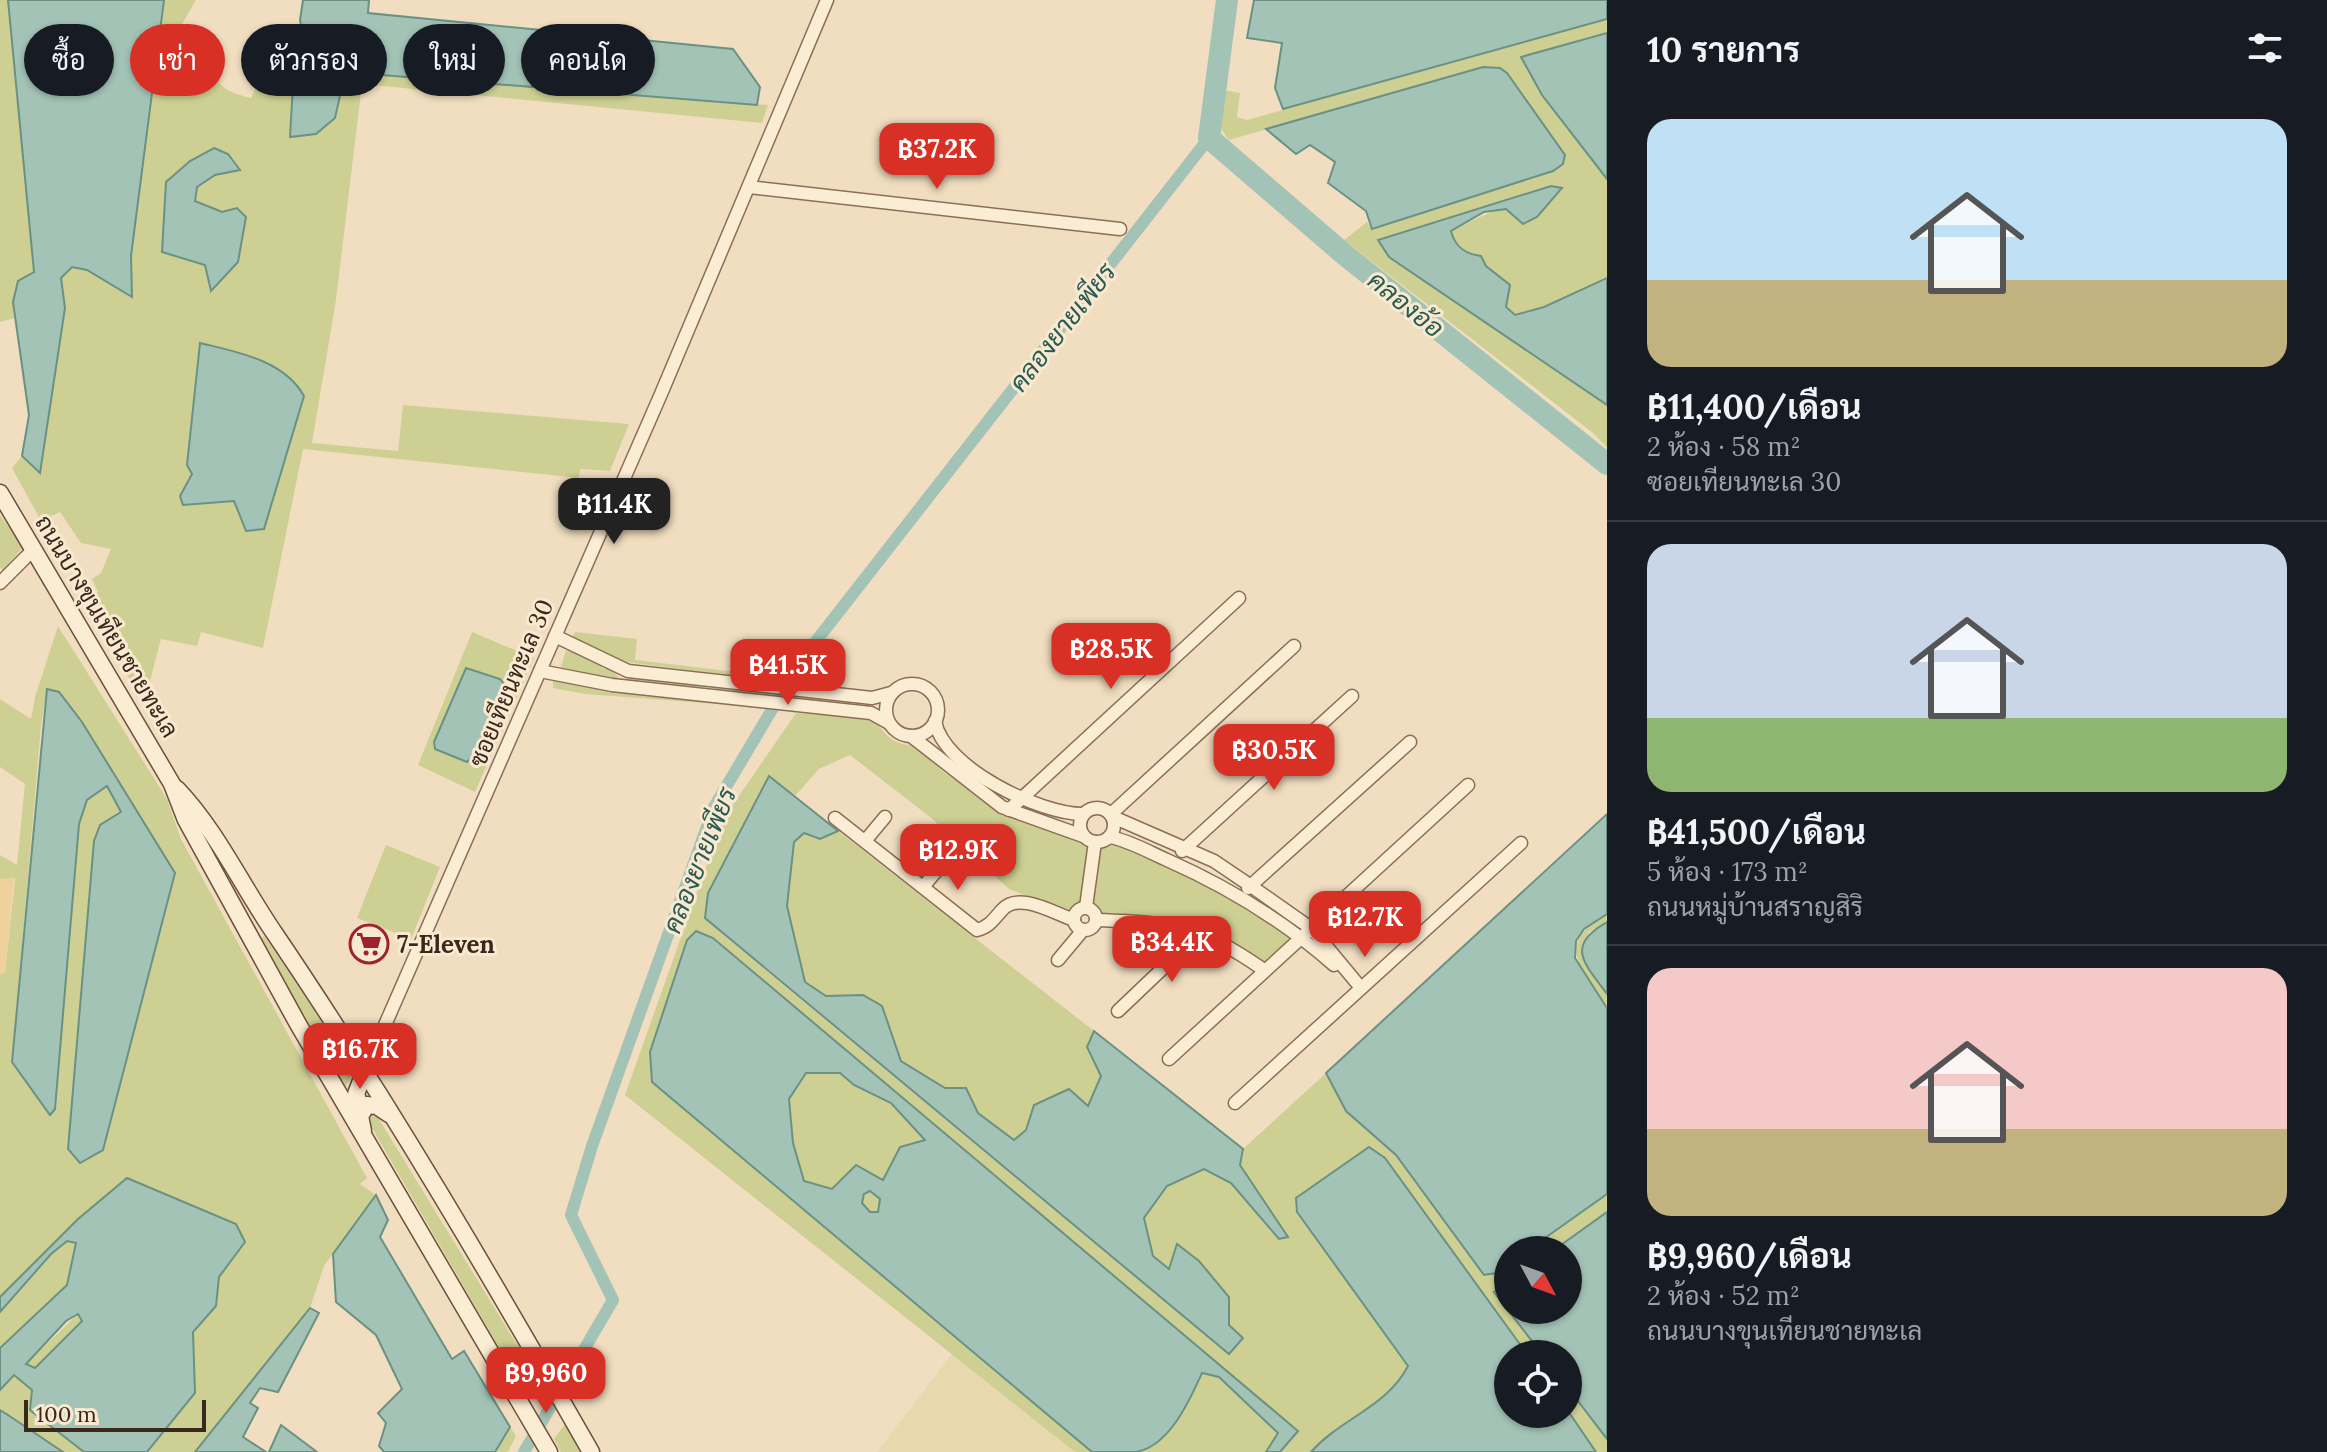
<!DOCTYPE html>
<html lang="th">
<head>
<meta charset="utf-8">
<style>
	body { margin:0; font-family:Lora,Sarabun,serif; background:#20242c; color:#f1f3f6; height:100vh; display:flex; flex-direction:column; font-size:30px; white-space:nowrap }
	* { box-sizing:border-box; margin:0 }
	p { font-size:26px; color:#9ea1a6 }
	.icon { flex:none; width:44px; height:44px; fill:none; stroke:currentColor; stroke-width:2; stroke-linecap:round; stroke-linejoin:round }
	.map { position:relative; flex:1; overflow:hidden }
	.side { display:flex; flex-direction:column; background:#171b24; width:720px }
	.side>* { flex:none }
	.hud { position:absolute; left:24px; top:24px; width:760px; height:72px; display:flex; gap:16px }
	.needle { width:52px; rotate:131deg }
	.buttons { position:absolute; left:1494px; top:1236px; display:grid; gap:16px }
	.buttons a { display:grid; place-items:center; width:88px; height:88px; border-radius:50%; background:#171b24; box-shadow:0 2px 6px #0004; font-size:40px }
	.scale { position:absolute; left:24px; bottom:20px; width:182px; box-sizing:border-box; padding-left:8px; border:4px solid #3a281c; border-top:0; font-size:22px; line-height:28px; white-space:nowrap; color:#3a281c; -webkit-text-stroke:6px #f8e9d0; paint-order:stroke }
	.price { position:absolute; translate:-50% -68px; padding:0 18px; border-radius:16px; background:#d93025; color:#fff; font-size:26px; line-height:52px; filter:drop-shadow(0 2px 4px #0008) }
	.price::after { content:''; position:absolute; left:50%; top:48px; width:24px; height:18px; margin-left:-12px; background:inherit; clip-path:polygon(0 0,100% 0,50% 100%) }
	.price.selected { background:#222; color:#fff }
	ul { padding:0; list-style:none }
	li { display:grid; align-content:center; gap:16px; height:424px; padding:0 40px }
	li+li { border-top:2px solid #363941 }
	li span { display:grid; place-items:center; height:248px; border-radius:24px; color:#555 }
	li>.icon { margin-inline-start:auto }
	span .icon { width:144px; height:144px; fill:#fffc; stroke-width:1 }
	li b { font-size:34px }
	h2 { display:flex; justify-content:space-between; align-items:center; height:96px; padding:0 40px; font-size:34px }
	.tag { padding:0 28px; border-radius:36px; background:#171b24; box-shadow:0 2px 6px #0004; font-size:28px; line-height:72px }
	.tag.selected { background:#d93025; color:#fff }
	main { display:flex; flex:1; min-height:0 }
	.map>svg:first-child { display:block }
	.farmland { fill:#e7d8ad }
	.green { fill:#ced093; fill-rule:evenodd }
	.sand { fill:#efd19b }
	.water { fill:#a3c3b6; stroke:#6a9184; stroke-width:2; fill-rule:evenodd }
	.lines { fill:none; stroke-linecap:round; stroke-linejoin:round }
	.canal { stroke:#a3c3b6; stroke-width:12 }
	.river { stroke:#a3c3b6; stroke-width:22 }
	.street-casing { stroke:#8b6e57; stroke-width:15 }
	.secondary-casing { stroke:#6d4f3a; stroke-width:19 }
	.street { stroke:#fbecd4; stroke-width:12 }
	.secondary { stroke:#fbecd4; stroke-width:16 }
	.labels { text-anchor:middle; dominant-baseline:central; stroke-width:6; stroke-linejoin:round; paint-order:stroke }
	.street-label { font-size:24px; fill:#3a281c; stroke:#f8e9d0 }
	.poi-label { font-size:24px; font-weight:bold; fill:#3a281c; stroke:#f8e9d0; text-anchor:start }
	.water-label { font-size:26px; font-style:italic; fill:#2a5b53; stroke:#f8e9d0 }
</style>
</head>
<body>
<main>
<div class="map">
<svg width="1607" height="1452" viewBox="0 0 1607 1452">
	<rect width="100%" height="100%" fill="#f1dec0"/>
	<polygon class="farmland" points="952,1354 1075,1452 877,1452"/>
	<g class="green">
		<polygon points="0,0 8,0 34,272 13,302 15,318 0,322"/>
		<path d="M164 0H196L175 36 187 43 208 47C213 80 216 90 251 98L268 63 294 67 291 137 335 118 341 91 359 69 362 83 368 74 768 105 762 123 362 84 336 300 312 443 398 451 403 405 629 424 610 471 580 469 579 478 303 449 263 648 201 632 197 646 161 639 149 685 141 692 126 674 85 599 98 592 92 579 101 573 111 549 81 543 60 512 41 521 12 468 22 456 39 473 65 308 61 278 72 267 87 270 132 296 131 257ZM228 154 240 170 215 175 197 187 195 201 222 212 211 290 206 264 183 256 165 205 166 182ZM200 344 268 362 304 396 264 529 234 501 183 505 180 496 192 474Z"/>
		<path d="M1607 19V33L1521 58 1542 95 1607 179V278L1544 307 1515 315 1506 307 1509 285 1454 243 1451 231C1484 213 1518 203 1552 186L1379 240 1390 257 1607 405V447L1593 433 1344 240 1367 222 1372 229 1553 171 1563 164 1483 67 1229 140 1219 126 1224 90 1240 93 1237 117 1247 120Z"/>
		<polygon points="0,515 23,547 3,571 0,567"/>
		<path d="M58 626 167 799 181 839 367 1178 360 1184 376 1195 324 1266 310 1308 195 1452H147L195 1393 193 1332 216 1306 219 1278 245 1242 127 1178 78 1219 0 1297V974L5 973 15 879H0V855L17 865 25 784 0 767V699L31 719 35 697ZM47 689 175 873 80 1163 68 1149 94 841 101 825 121 812 107 786 87 800 79 824 55 1109 12 1062 41 726Z"/>
		<polygon points="472,632 534,658 475,792 418,765"/>
		<polygon points="575,632 637,639 635,660 754,674 755,678 625,662 572,637"/>
		<polygon points="566,650 597,662 604,669 609,666 618,677 615,680 589,677 561,667"/>
		<polygon points="630,676 697,683 700,685 695,689 628,680"/>
		<polygon points="553,679 609,690 757,707 585,694 553,688"/>
		<polygon points="714,687 860,702 861,704 714,690"/>
		<path d="M796 713 875 719C887 740 898 746 921 746L942 771 1021 821 1077 836 1087 846 1100 847 1113 843 1168 863 1291 934 1292 940 1267 965 1213 928 1196 923 1104 916 1099 908 1082 900 1069 912 1009 889 930 817 850 755 819 769 795 796 769 777 722 934 1229 1354V1325L1177 1245 1169 1269 1153 1256 1144 1218 1167 1186 1204 1169 1231 1183 1279 1239 1287 1237 1240 1165 1243 1149 1326 1073 1346 1110 1396 1155 1484 1275 1496 1273 1508 1264V1283L1494 1293 1542 1354H1527L1385 1158 1297 1212 1408 1366C1387 1407 1341 1418 1311 1452H1280L1298 1431 714 938 696 931 652 1082 1092 1452H1075L625 1095 723 819Z"/>
		<polygon points="838,831 1094,1031 1087,1048 1101,1076 1087,1107 1026,1130 1014,1140 978,1113 966,1088 945,1088 901,1061 882,1006 863,995 826,996 805,983 787,906 794,842 804,833 820,839"/>
		<polygon points="386,845 440,867 411,939 357,918"/>
		<path d="M1607 914V922L1589 932 1583 961 1607 994V1008C1582 969 1553 944 1607 914Z"/>
		<polygon points="264,936 354,1069 344,1090 262,938"/>
		<polygon points="806,1073 840,1073 854,1085 891,1103 926,1140 883,1180 832,1189 804,1181 793,1143 789,1099"/>
		<polygon points="374,1111 541,1384 533,1400 512,1370 365,1116"/>
		<polygon points="870,1191 880,1199 878,1212 870,1212 862,1202 864,1194"/>
		<polygon points="1607,1194 1607,1212 1554,1250 1528,1250"/>
		<polygon points="67,1241 76,1243 67,1285 0,1348 0,1312 51,1254"/>
		<polygon points="78,1314 83,1320 34,1368 26,1364"/>
		<path d="M1202 1373 1219 1377 1278 1433 1266 1452H1138C1170 1436 1188 1405 1202 1373Z"/>
		<polygon points="13,1375 32,1390 30,1410 84,1452 63,1452 0,1410 0,1390"/>
		<polygon points="1568,1388 1607,1439 1607,1452 1596,1452 1568,1411"/>
		<polygon points="565,1424 584,1452 561,1452 554,1439"/>
		<polygon points="510,1427 516,1436 508,1452 495,1452"/>
	</g>
	<polygon class="sand" points="14,878 5,973 0,974 0,879"/>
	<g class="water">
		<polygon points="8,0 164,0 131,256 132,297 87,270 72,267 61,278 65,308 40,473 22,456 29,415 13,302 18,281 34,272"/>
		<polygon points="303,0 369,0 368,13 733,49 760,87 757,105 369,74 361,84 359,69 341,91 335,118 316,134 290,137 294,67 305,47 300,20"/>
		<polygon points="1254,0 1607,0 1607,19 1283,109 1275,88 1282,43 1247,38"/>
		<polygon points="1607,33 1607,179 1542,95 1521,57"/>
		<polygon points="1483,67 1500,68 1507,73 1565,155 1563,164 1553,171 1372,229 1366,211 1328,183 1335,162 1310,145 1296,154 1266,129"/>
		<polygon points="214,148 228,154 240,170 215,175 197,187 195,201 222,212 237,208 246,217 238,262 211,291 205,265 162,252 166,182 190,161"/>
		<path d="M1551 186 1562 188 1537 217 1523 224 1506 209 1484 212 1451 231C1455 247 1465 254 1481 256L1486 266 1510 285 1506 307 1515 315 1544 307 1607 278V405L1389 257 1378 240Z"/>
		<path d="M200 343C237 352 284 360 304 396L264 529 246 531 234 501 183 505 180 496 192 474 187 465Z"/>
		<polygon points="466,668 500,679 504,684 475,754 467,762 435,749 434,742"/>
		<polygon points="47,689 59,692 82,722 175,873 103,1150 80,1163 68,1149 94,841 100,825 121,812 107,786 87,800 79,824 55,1109 50,1115 12,1062"/>
		<polygon points="769,776 838,831 820,839 804,833 794,842 787,906 805,982 826,996 863,995 882,1006 901,1061 945,1088 966,1088 978,1113 1014,1140 1026,1130 1034,1105 1069,1089 1088,1106 1101,1076 1087,1047 1094,1031 1243,1149 1240,1165 1288,1237 1279,1239 1231,1183 1204,1169 1167,1186 1144,1218 1153,1256 1169,1269 1177,1244 1199,1261 1229,1297 1229,1325 1243,1338 1229,1354 705,918 708,893"/>
		<polygon points="1607,814 1607,914 1584,929 1576,941 1575,958 1607,1008 1607,1194 1528,1250 1508,1250 1508,1264 1496,1273 1484,1275 1396,1155 1346,1111 1326,1073"/>
		<path d="M1607 922V994C1585 964 1564 946 1607 922Z"/>
		<path d="M696 931 713 938 1298 1431 1280 1452H1266L1278 1433 1219 1377 1202 1373C1190 1399 1170 1446 1136 1452 1122 1452 1106 1452 1092 1452L652 1082 650 1052 687 940ZM806 1073H840L854 1085 891 1103 925 1140 900 1147 883 1180 856 1165 832 1189 804 1181 793 1143 789 1099ZM870 1191 880 1199 878 1212H870L862 1203 864 1194Z"/>
		<path d="M1369 1147 1385 1158 1527 1354H1508V1414H1568V1411L1596 1452H1311C1341 1418 1387 1407 1408 1366L1297 1212 1296 1198Z"/>
		<path d="M127 1178 236 1224 245 1242 219 1277 216 1306 193 1332 195 1393 147 1452H84L30 1410 32 1390 14 1375 0 1390V1348L67 1285 76 1243 67 1241 51 1254 0 1312V1297L78 1219ZM78 1314 82 1321 35 1368 26 1364 66 1321Z"/>
		<polygon points="376,1195 388,1220 380,1237 452,1359 464,1351 510,1427 495,1452 384,1452 379,1446 386,1423 378,1413 402,1389 376,1335 336,1302 333,1254"/>
		<polygon points="1607,1212 1607,1439 1568,1388 1568,1354 1542,1354 1494,1292 1508,1283 1508,1310 1568,1310 1568,1250 1554,1250"/>
		<polygon points="310,1308 319,1313 278,1392 260,1388 250,1403 258,1408 243,1437 266,1452 195,1452"/>
		<polygon points="0,1410 8,1415 63,1452 0,1452"/>
		<polygon points="281,1425 317,1452 269,1452"/>
	</g>
	<g class="lines">
		<polyline class="canal" points="524,1452 613,1300 571,1215 592,1146 714,807 802,659 1209,138"/>
		<polyline class="river" points="1227,0 1209,138 1345,255 1607,464"/>
		<defs>
			<g id="street">
				<polyline points="749,187 1120,229"/>
				<polyline points="0,583 33,550"/>
				<polyline points="555,636 628,671 872,698 891,693"/>
				<polyline points="827,664 829,665"/>
				<polyline points="540,671 612,685 871,713 889,723"/>
				<circle cx="912" cy="710" r="26"/>
				<path d="M935 721C943 768 1040 814 1083 814"/>
				<polyline points="911,736 1002,807 1083,836"/>
				<circle cx="1097" cy="825" r="17"/>
				<polyline points="1009,810 1239,598"/>
				<polyline points="1111,814 1294,646"/>
				<polyline points="1113,817 1214,861 1251,886 1312,929 1361,988"/>
				<path d="M835 818 977 930C989 927 994 919 1002 910 1019 891 1053 913 1074 920"/>
				<path d="M1110 837C1130 841 1149 852 1167 860 1228 887 1284 921 1334 965"/>
				<polyline points="865,841 885,817"/>
				<polyline points="1182,851 1352,696"/>
				<polyline points="923,887 944,862"/>
				<polyline points="1248,888 1410,742"/>
				<polyline points="1086,907 1095,842"/>
				<circle cx="1085" cy="919" r="11"/>
				<path d="M1097 920C1175 923 1199 925 1264 970"/>
				<polyline points="1058,960 1083,930"/>
				<polyline points="1118,1011 1202,931"/>
				<polyline points="1169,1059 1468,785"/>
				<polyline points="364,1073 661,394 827,0"/>
				<polyline points="1235,1103 1521,843"/>
			</g>
			<g id="secondary">
				<polyline points="0,493 172,784 186,820 298,1024 549,1452"/>
				<path d="M177 789C217 831 242 886 275 934 388 1101 491 1277 591 1452"/>
				<polyline points="361,1110 356,1094 364,1073"/>
				<polyline points="363,1131 360,1116 367,1105 377,1106 389,1114"/>
			</g>
		</defs>
		<use href="#street" class="street-casing"/>
		<use href="#secondary" class="secondary-casing"/>
		<use href="#street" class="street"/>
		<use href="#secondary" class="secondary"/>
	</g>
	<defs>
		<symbol id="supermarket-ring" viewBox="-11 -11 22 22"><circle r="9.5" fill="#f8e9d0" stroke="#9e232f" stroke-width="1.5"/><path d="M-6-5.5h2.5l.6 2H6L4.5 2H-2.5L-4.4-4H-6ZM-1.5 3.2a1.3 1.3 0 1 0 .1 0ZM3 3.2a1.3 1.3 0 1 0 .1 0Z" fill="#9e232f"/></symbol>
	</defs>
	<g fill-rule="evenodd">
		<use href="#supermarket-ring" x="347" y="922" width="44" height="44"/>
	</g>
	<g class="labels">
		<g class="street-label">
			<text transform="translate(107 626) rotate(59)">ถนนบางขุนเทียนชายทะเล</text>
			<text transform="translate(511 683) rotate(-67)">ซอยเทียนทะเล 30</text>
		</g>
		<g class="poi-label">
			<text x="397" y="944">7-Eleven</text>
		</g>
		<g class="water-label">
			<text transform="translate(1406 304) rotate(39)">คลองอ้อ</text>
			<text transform="translate(1062 327) rotate(-52)">คลองยายเพียร</text>
			<text transform="translate(699 860) rotate(-68)">คลองยายเพียร</text>
		</g>
	</g>
</svg>
<div class="buttons">
<a><svg class="needle" viewBox="-14 -14 28 28"><path d="M0-13l5 13h-10z" fill="#e53935"/><path d="M0 13l5-13h-10z" fill="#9ea1a6"/></svg></a>
<a><svg class="icon" aria-label="locate" viewBox="0 0 24 24"><circle cx="12" cy="12" r="6"/><path d="M12 2v4M12 18v4M2 12h4M18 12h4"/></svg></a>
</div>
<div class="scale">100 m</div>
<b class="price" style="left:937px;top:191px">฿37.2K</b>
<b class="price selected" style="left:614px;top:546px">฿11.4K</b>
<b class="price" style="left:1111px;top:691px">฿28.5K</b>
<b class="price" style="left:788px;top:707px">฿41.5K</b>
<b class="price" style="left:1274px;top:792px">฿30.5K</b>
<b class="price" style="left:958px;top:892px">฿12.9K</b>
<b class="price" style="left:1365px;top:959px">฿12.7K</b>
<b class="price" style="left:1172px;top:984px">฿34.4K</b>
<b class="price" style="left:360px;top:1091px">฿16.7K</b>
<b class="price" style="left:546px;top:1415px">฿9,960</b>
<div class="hud">
<a class="tag">ซื้อ</a>
<a class="tag selected">เช่า</a>
<a class="tag">ตัวกรอง</a>
<a class="tag">ใหม่</a>
<a class="tag">คอนโด</a>
</div>
</div>
<section class="side">
<h2>10 รายการ<svg class="icon" aria-label="filters" viewBox="0 0 24 24"><path d="M4 7h16M4 17h16"/><circle cx="9" cy="7" r="2"/><circle cx="15" cy="17" r="2"/></svg></h2>
<ul>
<li><span style="background:linear-gradient(#bfe0f5 65%,#c2b280 0)"><svg class="icon" aria-label="home" viewBox="0 0 24 24"><path d="M3 11l9-7 9 7M6 9v11h12V9"/></svg></span><div><b>฿11,400/เดือน</b><p>2 ห้อง · 58 m²</p><p>ซอยเทียนทะเล 30</p></div></li>
<li><span style="background:linear-gradient(#c9d6e8 70%,#8fb573 0)"><svg class="icon" aria-label="home" viewBox="0 0 24 24"><path d="M3 11l9-7 9 7M6 9v11h12V9"/></svg></span><div><b>฿41,500/เดือน</b><p>5 ห้อง · 173 m²</p><p>ถนนหมู่บ้านสราญสิริ</p></div></li>
<li><span style="background:linear-gradient(#f6c9c9 65%,#c2b280 0)"><svg class="icon" aria-label="home" viewBox="0 0 24 24"><path d="M3 11l9-7 9 7M6 9v11h12V9"/></svg></span><div><b>฿9,960/เดือน</b><p>2 ห้อง · 52 m²</p><p>ถนนบางขุนเทียนชายทะเล</p></div></li>
</ul>
</section>
</main>
</body>
</html>
